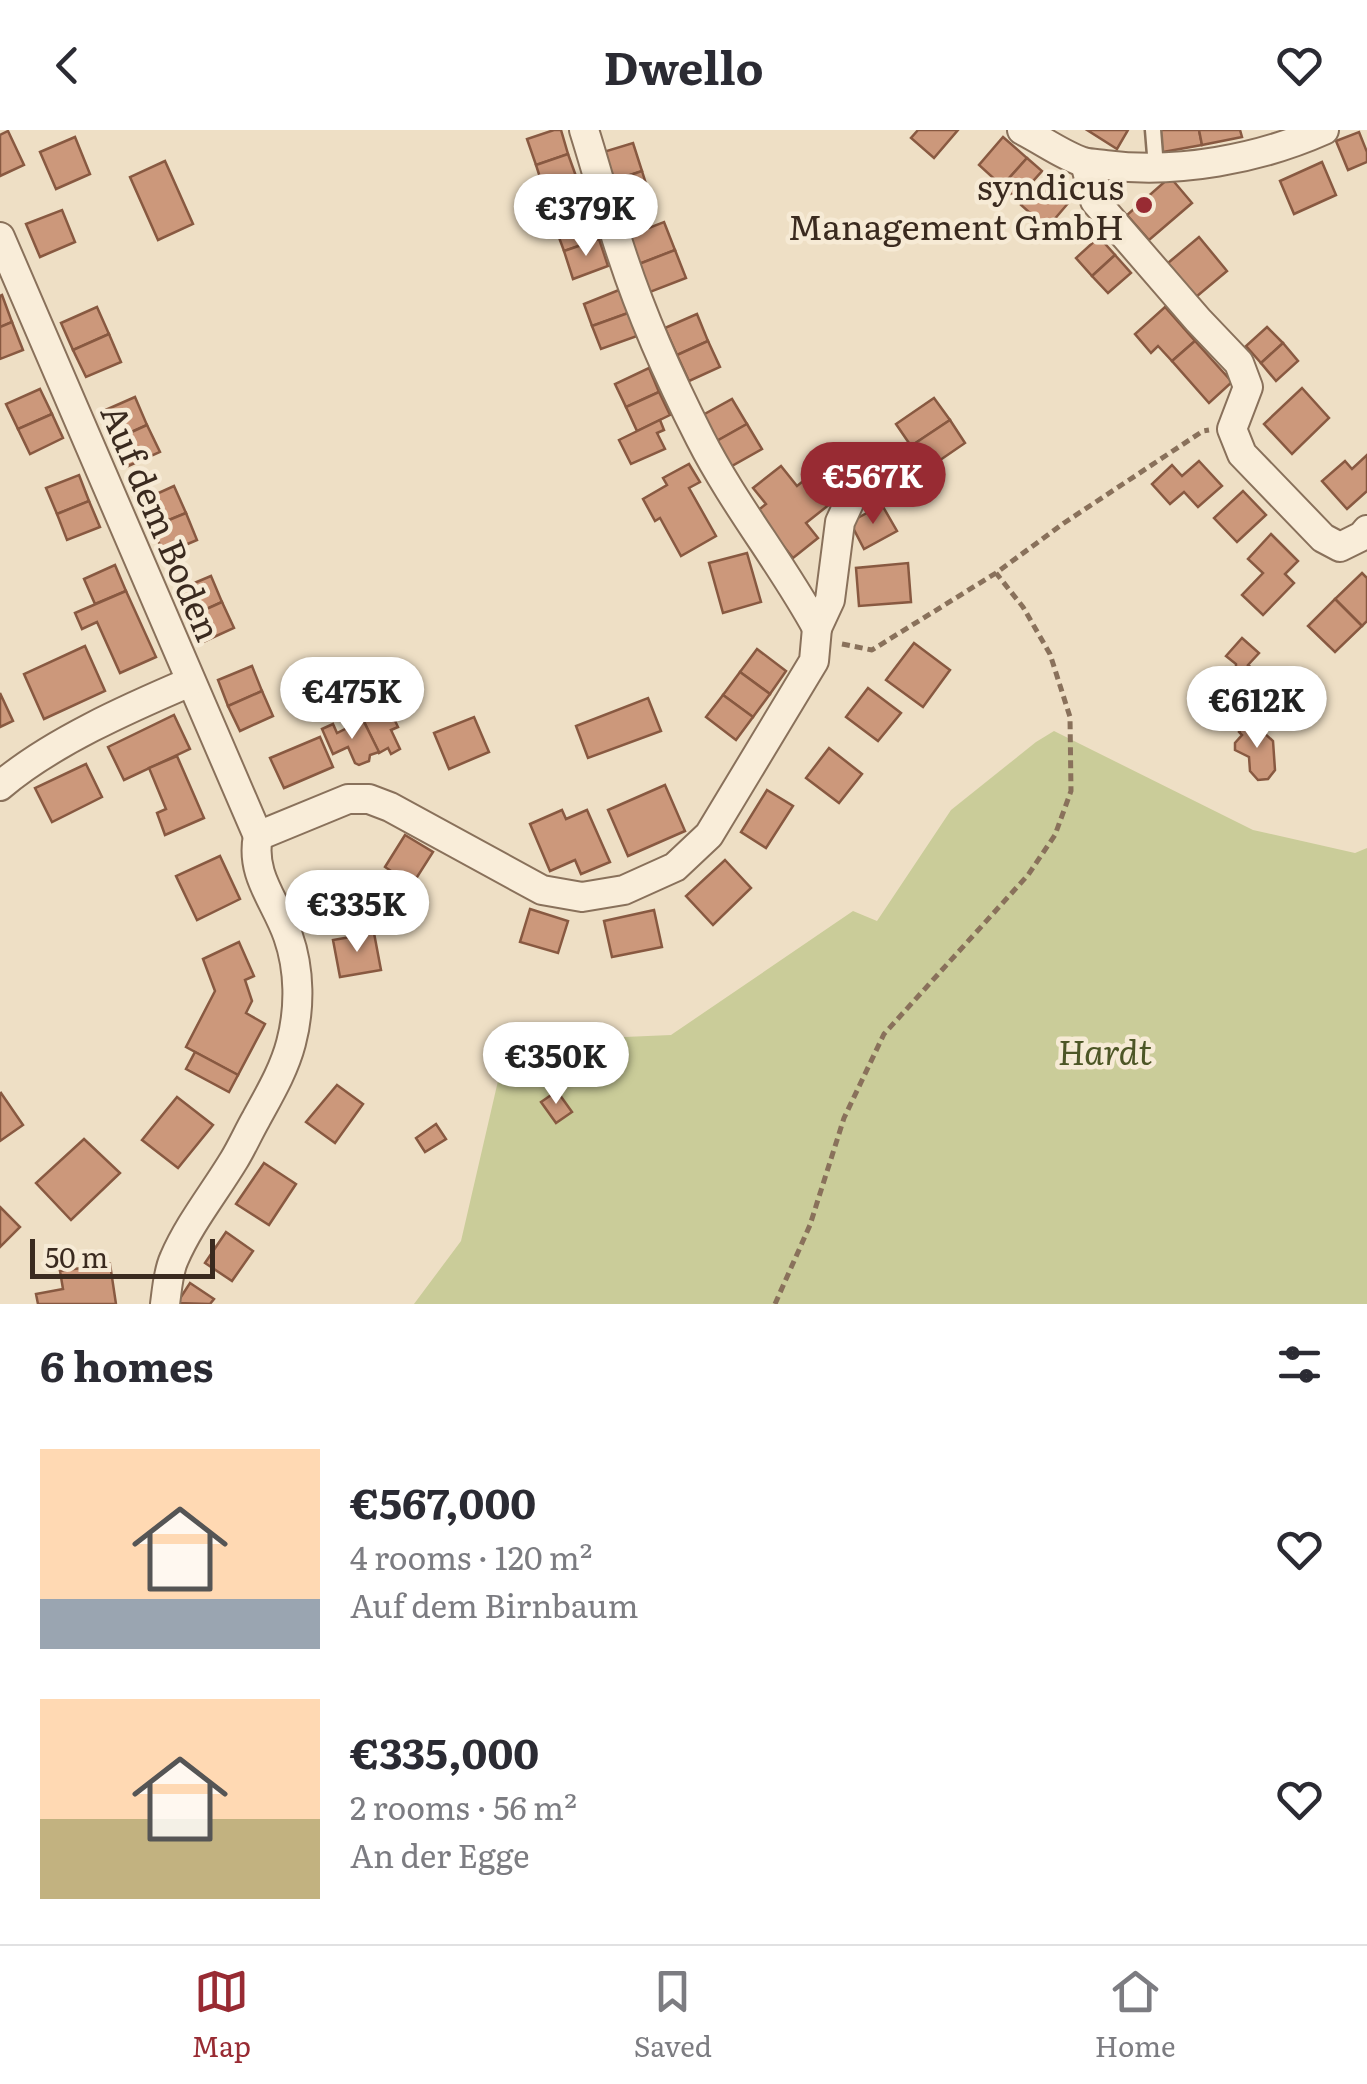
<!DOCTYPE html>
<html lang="en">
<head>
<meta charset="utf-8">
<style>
	body { margin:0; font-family:Literata,serif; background:#f2f2f3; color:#2b2b33; height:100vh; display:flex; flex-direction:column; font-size:38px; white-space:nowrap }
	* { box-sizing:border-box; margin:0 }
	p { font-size:32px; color:#7c7c81 }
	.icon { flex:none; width:55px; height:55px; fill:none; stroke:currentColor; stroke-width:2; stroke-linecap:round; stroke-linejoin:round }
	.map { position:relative; height:1174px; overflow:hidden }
	.sheet { display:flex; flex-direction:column; background:#fff; flex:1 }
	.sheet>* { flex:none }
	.scale { position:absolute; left:30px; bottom:25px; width:185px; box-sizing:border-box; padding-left:10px; border:5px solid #3a2a1f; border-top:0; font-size:28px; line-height:35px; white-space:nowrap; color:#3a2a1f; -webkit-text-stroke:8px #f6ead5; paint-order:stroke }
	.price { position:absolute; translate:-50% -85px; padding:0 22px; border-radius:35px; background:#fff; color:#222; font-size:32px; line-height:65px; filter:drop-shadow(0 2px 5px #0008) }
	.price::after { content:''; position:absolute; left:50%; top:60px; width:30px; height:22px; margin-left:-15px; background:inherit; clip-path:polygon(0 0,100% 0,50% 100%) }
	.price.active { background:#982b33; color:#fff }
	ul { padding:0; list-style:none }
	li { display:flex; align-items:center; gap:30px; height:250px; padding:0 40px }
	li span { display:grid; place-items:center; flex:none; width:280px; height:200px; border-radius:0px; color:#555 }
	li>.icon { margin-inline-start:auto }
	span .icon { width:120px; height:120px; fill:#fffc; stroke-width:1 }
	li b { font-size:42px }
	h2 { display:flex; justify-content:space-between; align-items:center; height:120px; padding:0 40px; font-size:42px }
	header { display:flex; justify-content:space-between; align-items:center; height:130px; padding:0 40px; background:#fff; font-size:45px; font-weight:700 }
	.tab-bar { display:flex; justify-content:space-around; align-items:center; height:140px; border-top:2px solid #e1e1e2; background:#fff; font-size:28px; color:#7c7c81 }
	.tab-bar a { display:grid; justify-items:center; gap:5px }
	.tab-bar .active { color:#982b33 }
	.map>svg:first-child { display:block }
	.green { fill:#cacc99 }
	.building { fill:#cc987b; stroke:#885941; stroke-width:2.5 }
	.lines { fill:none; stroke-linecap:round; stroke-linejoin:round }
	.lane-casing { stroke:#89715b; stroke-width:19 }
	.street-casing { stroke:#89715b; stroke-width:32 }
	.path { stroke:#89715b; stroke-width:5; stroke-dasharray:8 5; stroke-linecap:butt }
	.lane { stroke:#f9edd9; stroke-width:14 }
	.street { stroke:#f9edd9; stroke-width:28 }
	.poi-dot { fill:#982b33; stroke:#f6ead5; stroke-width:4 }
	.labels { text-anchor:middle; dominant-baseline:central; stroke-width:9; stroke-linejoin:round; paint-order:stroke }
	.poi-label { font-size:35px; fill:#3a2a1f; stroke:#f6ead5; text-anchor:end }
	.street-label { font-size:35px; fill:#3a2a1f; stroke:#f6ead5 }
	.park-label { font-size:35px; font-style:italic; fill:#4d5626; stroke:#f6ead5 }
</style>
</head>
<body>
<header><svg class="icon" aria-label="back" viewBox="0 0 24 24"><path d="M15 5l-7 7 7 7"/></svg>Dwello<svg class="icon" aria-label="heart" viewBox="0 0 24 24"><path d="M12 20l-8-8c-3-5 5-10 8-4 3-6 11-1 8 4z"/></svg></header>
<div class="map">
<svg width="1367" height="1174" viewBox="0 0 1367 1174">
	<rect width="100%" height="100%" fill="#eedfc5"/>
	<polygon class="green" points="1054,601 1253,700 1355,723 1367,718 1367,1174 414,1174 461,1111 507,912 671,905 853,781 877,791 951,680 1036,612"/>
	<g class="building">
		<polygon points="554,0 561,0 568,24 536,35 527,9"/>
		<polygon points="918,0 958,0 934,28 911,8"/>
		<polygon points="1087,0 1128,0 1117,19"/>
		<polygon points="1159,0 1199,0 1202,15 1163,22"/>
		<polygon points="1199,0 1240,0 1242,7 1202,15"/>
		<polygon points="8,1 24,35 0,46 0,5"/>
		<polygon points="1359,2 1367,22 1367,32 1348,40 1336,11"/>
		<polygon points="75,7 90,44 56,59 40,22"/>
		<polygon points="1003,7 1027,28 1002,56 979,35"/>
		<polygon points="633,13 642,41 609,52 600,23"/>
		<polygon points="568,24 577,49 544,60 536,35"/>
		<polygon points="1027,28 1042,41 1017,69 1002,56"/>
		<polygon points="165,31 193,94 158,110 130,47"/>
		<polygon points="1322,32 1336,65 1294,84 1280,51"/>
		<polygon points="642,41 651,70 618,81 609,52"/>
		<polygon points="1170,47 1192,73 1149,110 1127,85"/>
		<polygon points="1044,49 1070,71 1047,98 1021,75"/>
		<polygon points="62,80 75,112 40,127 26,94"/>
		<polygon points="589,82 599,109 564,121 554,94"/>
		<polygon points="664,92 675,120 639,134 628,106"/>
		<polygon points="1099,107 1115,125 1092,146 1076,128"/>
		<polygon points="1199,107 1227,141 1196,167 1168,133"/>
		<polygon points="599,109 608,136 573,149 564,121"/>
		<polygon points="675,120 686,148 650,162 639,134"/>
		<polygon points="1115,125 1131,143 1108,163 1092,146"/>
		<polygon points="619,160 628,183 592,196 584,174"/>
		<polygon points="2,165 12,192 0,197 0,166"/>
		<polygon points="97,177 109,204 73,220 61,193"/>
		<polygon points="1165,177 1195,211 1172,231 1158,216 1151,223 1135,204"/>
		<polygon points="628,183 637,206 601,219 592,196"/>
		<polygon points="697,184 708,211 677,225 665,198"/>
		<polygon points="12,192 23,220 0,229 0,197"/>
		<polygon points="1267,197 1283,213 1261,233 1246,216"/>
		<polygon points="109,204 121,232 86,247 73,220"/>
		<polygon points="708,211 720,237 689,251 677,225"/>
		<polygon points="1195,211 1232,252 1209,273 1172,231"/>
		<polygon points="1283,213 1298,231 1276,251 1261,233"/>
		<polygon points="649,238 659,262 626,277 615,254"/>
		<polygon points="1302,258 1329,288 1292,324 1264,294"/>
		<polygon points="40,259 52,284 18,299 6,274"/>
		<polygon points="659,262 670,285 637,301 626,277"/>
		<polygon points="135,267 147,295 114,310 101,282"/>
		<polygon points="934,268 950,290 911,316 896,294"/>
		<polygon points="732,269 747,294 715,312 701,286"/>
		<polygon points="52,284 63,308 30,324 18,299"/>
		<polygon points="660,290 664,300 657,303 665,319 631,334 619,310"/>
		<polygon points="950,290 965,313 927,339 911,316"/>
		<polygon points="747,294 762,319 730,337 715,312"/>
		<polygon points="147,295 160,322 126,337 114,310"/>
		<polygon points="1367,325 1367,361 1347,379 1322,351 1345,331 1352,339"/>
		<polygon points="832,328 845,344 831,355 840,366 806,393 818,408 793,428 756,382 766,374 753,358 781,336 797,356"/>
		<polygon points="1199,331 1222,356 1198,377 1184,362 1170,374 1152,354 1172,335 1182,346"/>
		<polygon points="689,334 700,352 689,358 716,406 681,426 660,388 655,391 643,369 667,355 663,348"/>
		<polygon points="79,345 89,371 57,384 46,358"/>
		<polygon points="174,356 186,383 152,397 141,371"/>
		<polygon points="1243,361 1266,385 1237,412 1214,388"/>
		<polygon points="89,371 100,397 67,410 57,384"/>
		<polygon points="882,375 897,401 864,419 850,392"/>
		<polygon points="186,383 197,410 164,424 152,397"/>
		<polygon points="1271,404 1298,431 1285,444 1294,453 1263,485 1242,465 1263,443 1248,429"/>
		<polygon points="747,423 761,472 723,483 709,433"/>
		<polygon points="908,433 911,472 859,476 856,438"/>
		<polygon points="115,435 126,461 95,474 84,449"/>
		<polygon points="1362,443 1367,448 1367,491 1362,496 1335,469"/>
		<polygon points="211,446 222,472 191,486 180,459"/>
		<polygon points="126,461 156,527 120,543 97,492 82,499 75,483"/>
		<polygon points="1335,469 1362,496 1335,522 1308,496"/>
		<polygon points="222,472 234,498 203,512 191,486"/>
		<polygon points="1242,508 1259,523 1248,535 1259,544 1263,561 1261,563 1261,571 1265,581 1253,593 1245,594 1241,599 1226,586 1225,576 1234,566 1233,551 1229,548 1230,544 1236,540 1236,534 1226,526"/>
		<polygon points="914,513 950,540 923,577 886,550"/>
		<polygon points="85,516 105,561 44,589 24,544"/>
		<polygon points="757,519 786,541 770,564 740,542"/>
		<polygon points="252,536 262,561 228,576 218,550"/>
		<polygon points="740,542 770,564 753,587 723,565"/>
		<polygon points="868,558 901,583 878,611 846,587"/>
		<polygon points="262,561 273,586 240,601 228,576"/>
		<polygon points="0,563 13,591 0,597"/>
		<polygon points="723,565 753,587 736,610 706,587"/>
		<polygon points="648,568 661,601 588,628 576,596"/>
		<polygon points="386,572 398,597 391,600 400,619 391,624 388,618 379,623 361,585"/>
		<polygon points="174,585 190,619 124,650 108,617"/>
		<polygon points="474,587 489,622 449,639 434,603"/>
		<polygon points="363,590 379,622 370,625 369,631 359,635 355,633 348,617 333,624 322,599 333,594 337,603"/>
		<polygon points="1253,593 1273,611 1275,640 1268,649 1258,650 1250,641 1249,627 1235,620 1235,613 1242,605 1239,602 1245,594"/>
		<polygon points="320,607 333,637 284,658 270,628"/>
		<polygon points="829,618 862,644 839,673 806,648"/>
		<polygon points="177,626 204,688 165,705 157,683 166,679 149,638"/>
		<polygon points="86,634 102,667 52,692 35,658"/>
		<polygon points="665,655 685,701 628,726 608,680"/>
		<polygon points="767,660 793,676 766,718 741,702"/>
		<polygon points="562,680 566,689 587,680 610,732 581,744 575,730 550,741 530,694"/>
		<polygon points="405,705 433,722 412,755 385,737"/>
		<polygon points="220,726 240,769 197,790 176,746"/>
		<polygon points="725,730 751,758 713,795 686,766"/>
		<polygon points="530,779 568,791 558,823 520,812"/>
		<polygon points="654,780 662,817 612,827 604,791"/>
		<polygon points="374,803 381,840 340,847 333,810"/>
		<polygon points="239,812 254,846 245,850 252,871 246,883 265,894 238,945 186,917 215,861 203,829"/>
		<polygon points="195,922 238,945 229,962 186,939"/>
		<polygon points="337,955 363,974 335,1013 306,992"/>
		<polygon points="557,961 572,982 556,993 541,972"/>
		<polygon points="1,963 23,995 0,1011 0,964"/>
		<polygon points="177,967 213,995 178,1038 142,1010"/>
		<polygon points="436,994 446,1009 425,1022 416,1008"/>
		<polygon points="84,1009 120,1043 71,1090 36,1053"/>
		<polygon points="264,1033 296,1054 269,1095 236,1074"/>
		<polygon points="0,1077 20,1097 0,1117"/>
		<polygon points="226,1102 253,1121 232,1151 205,1133"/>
		<polygon points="110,1134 116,1174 38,1174 36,1164 63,1159 60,1141"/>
		<polygon points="190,1153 214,1169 210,1174 177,1173"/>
	</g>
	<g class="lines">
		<defs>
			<polyline id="lane" points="1153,0 1156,37"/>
			<g id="street">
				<path d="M584 0C597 41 608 84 622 125 642 186 671 251 700 308 734 375 781 432 817 498L830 470 840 392 854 362 857 332"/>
				<path d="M1022 0C1042 10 1062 25 1083 32 1090 34 1099 34 1106 35 1177 44 1259 29 1324 0"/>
				<polyline points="1085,33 1095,71 1198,190 1239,233 1248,257 1232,299 1242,324 1323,408 1340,417 1362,406 1367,400"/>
				<polyline points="0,107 258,706"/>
				<path d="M0 656C50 613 129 578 190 552"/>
				<polyline points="258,706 348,669 369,669 390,677 542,760 582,767 624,760 675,737 709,705 814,531 817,498"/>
				<path d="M165 1174C167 1160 168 1142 174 1129 189 1094 214 1063 234 1030 242 1017 248 1003 256 989 269 965 284 940 291 913 300 879 300 840 288 806 276 771 250 745 258 706"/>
			</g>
		</defs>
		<use href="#lane" class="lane-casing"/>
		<use href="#street" class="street-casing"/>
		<g class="path">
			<polyline points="842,514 872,520 996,443 1064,393 1203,301 1209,300"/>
			<polyline points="775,1174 810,1095 844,988 884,904 1028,745 1055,705 1071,661 1070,587 1050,524 1023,477 996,443"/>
		</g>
		<use href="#lane" class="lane"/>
		<use href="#street" class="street"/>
	</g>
	<circle class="poi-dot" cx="1144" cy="75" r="10"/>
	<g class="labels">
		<g class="poi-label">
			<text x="1124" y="55">syndicus<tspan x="1124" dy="40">Management GmbH</tspan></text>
		</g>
		<g class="street-label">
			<text transform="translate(163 392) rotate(67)">Auf dem Boden</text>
		</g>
		<g class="park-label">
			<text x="1105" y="920">Hardt</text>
		</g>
	</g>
</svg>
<div class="scale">50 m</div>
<b class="price" style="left:586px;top:129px">€379K</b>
<b class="price active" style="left:873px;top:397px">€567K</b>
<b class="price" style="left:352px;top:612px">€475K</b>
<b class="price" style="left:1257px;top:621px">€612K</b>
<b class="price" style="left:357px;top:825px">€335K</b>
<b class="price" style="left:556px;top:977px">€350K</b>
</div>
<section class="sheet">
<h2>6 homes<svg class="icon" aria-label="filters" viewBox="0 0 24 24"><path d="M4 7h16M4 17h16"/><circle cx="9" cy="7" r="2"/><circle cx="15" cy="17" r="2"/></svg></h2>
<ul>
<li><span style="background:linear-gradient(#ffd9b3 75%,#9aa5b1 0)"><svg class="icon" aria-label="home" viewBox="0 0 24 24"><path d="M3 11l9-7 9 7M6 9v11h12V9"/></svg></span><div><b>€567,000</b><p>4 rooms · 120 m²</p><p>Auf dem Birnbaum</p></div><svg class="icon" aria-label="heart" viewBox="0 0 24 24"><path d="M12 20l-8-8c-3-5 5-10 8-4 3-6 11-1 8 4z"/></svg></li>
<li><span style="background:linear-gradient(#ffd9b3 60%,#c2b280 0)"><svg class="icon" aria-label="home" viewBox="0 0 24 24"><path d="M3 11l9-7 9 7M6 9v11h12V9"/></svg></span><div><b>€335,000</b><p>2 rooms · 56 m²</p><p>An der Egge</p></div><svg class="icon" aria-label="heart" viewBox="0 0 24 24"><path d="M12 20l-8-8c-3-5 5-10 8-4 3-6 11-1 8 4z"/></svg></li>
</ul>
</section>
<nav class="tab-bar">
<a class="active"><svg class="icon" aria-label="map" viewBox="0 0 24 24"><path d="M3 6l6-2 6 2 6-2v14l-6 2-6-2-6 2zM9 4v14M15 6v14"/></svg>Map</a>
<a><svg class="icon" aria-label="saved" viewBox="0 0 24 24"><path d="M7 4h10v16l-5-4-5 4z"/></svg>Saved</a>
<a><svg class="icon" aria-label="home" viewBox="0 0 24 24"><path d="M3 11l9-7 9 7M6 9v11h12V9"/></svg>Home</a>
</nav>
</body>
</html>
